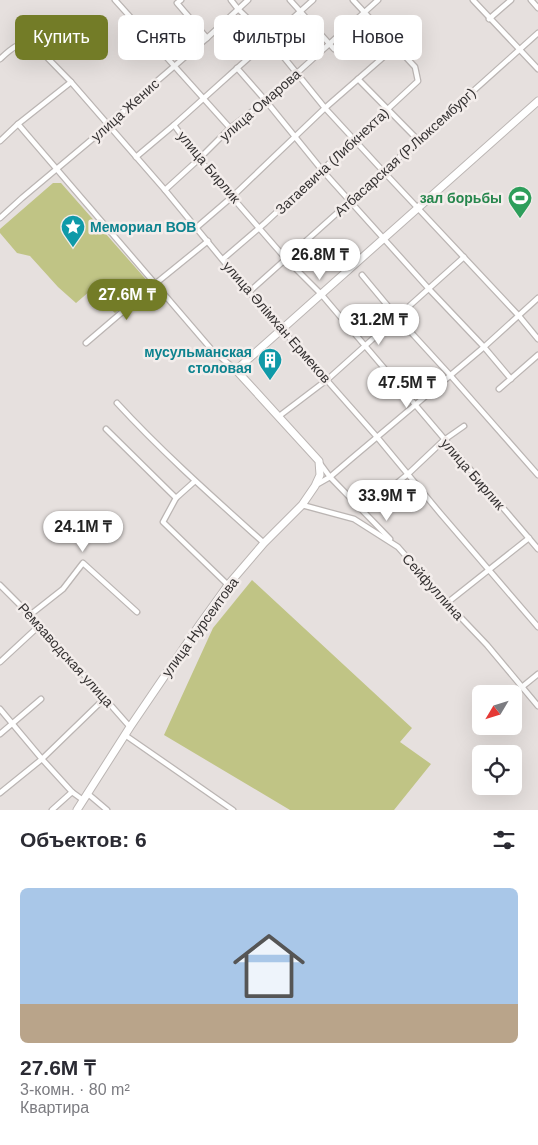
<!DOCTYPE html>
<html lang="ru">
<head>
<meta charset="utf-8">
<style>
	body { margin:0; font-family:Arial,sans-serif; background:#f2f2f3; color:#2b2b33; height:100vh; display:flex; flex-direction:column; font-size:19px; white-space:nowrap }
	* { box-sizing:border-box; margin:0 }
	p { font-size:16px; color:#7c7c81 }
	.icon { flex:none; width:28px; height:28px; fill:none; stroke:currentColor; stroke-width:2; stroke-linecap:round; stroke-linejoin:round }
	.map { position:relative; height:810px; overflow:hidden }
	.panel { display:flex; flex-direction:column; background:#fff; flex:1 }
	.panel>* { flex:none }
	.hud { position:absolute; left:15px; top:15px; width:509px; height:45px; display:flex; gap:10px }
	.needle { width:32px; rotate:232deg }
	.buttons { position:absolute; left:472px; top:685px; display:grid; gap:10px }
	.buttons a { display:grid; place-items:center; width:50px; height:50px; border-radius:8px; background:#fff; box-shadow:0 5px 20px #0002; font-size:25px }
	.price { position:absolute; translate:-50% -42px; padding:0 11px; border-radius:18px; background:#fff; color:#222; font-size:16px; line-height:32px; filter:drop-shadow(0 1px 2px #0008) }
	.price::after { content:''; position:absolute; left:50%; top:30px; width:15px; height:11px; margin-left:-8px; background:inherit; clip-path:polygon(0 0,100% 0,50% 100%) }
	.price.selected { background:#737c27; color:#fff }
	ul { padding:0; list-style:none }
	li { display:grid; align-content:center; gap:10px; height:265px; padding:0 20px }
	li span { display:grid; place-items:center; height:155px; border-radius:8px; color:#555 }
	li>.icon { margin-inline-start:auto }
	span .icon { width:90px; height:90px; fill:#fffc; stroke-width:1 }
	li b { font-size:21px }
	h2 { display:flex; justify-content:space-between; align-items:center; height:60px; padding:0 20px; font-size:21px }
	.chip { padding:0 18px; border-radius:8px; background:#fff; box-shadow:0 5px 20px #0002; font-size:18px; line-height:45px }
	.chip.selected { background:#737c27; color:#fff }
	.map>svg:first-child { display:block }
	.green { fill:#c0c485 }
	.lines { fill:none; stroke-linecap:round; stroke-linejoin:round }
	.minor-casing { stroke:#bbb5b3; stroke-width:7 }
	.secondary-casing { stroke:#bbb5b3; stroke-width:9 }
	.minor { stroke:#fff; stroke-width:4.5 }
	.secondary { stroke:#fff; stroke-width:7 }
	.labels { text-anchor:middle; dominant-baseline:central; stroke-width:5; stroke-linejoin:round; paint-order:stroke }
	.street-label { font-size:14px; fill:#353232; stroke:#f3edeb }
	.leisure-label { font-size:14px; font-weight:bold; fill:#27864d; stroke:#f3edeb; text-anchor:end }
	.culture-label { font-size:14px; font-weight:bold; fill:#0d838f; stroke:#f3edeb; text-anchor:start }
</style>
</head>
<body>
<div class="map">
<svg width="538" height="810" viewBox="0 0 538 810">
	<rect width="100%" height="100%" fill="#e6e0de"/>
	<g class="green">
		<polygon points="53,183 61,183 150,284 115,313 90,291 76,303 58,287 30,256 17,253 0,233 0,229"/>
		<polygon points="252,580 412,728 400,742 431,764 394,810 290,810 164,735 213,628"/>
	</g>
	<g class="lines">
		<defs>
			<g id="minor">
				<polyline points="115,0 230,128"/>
				<polyline points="181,0 177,3 207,38"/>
				<polyline points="231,0 238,9 269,39 325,108 383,171 519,316 538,339"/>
				<polyline points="290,0 334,49"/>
				<polyline points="473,0 538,69"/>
				<polyline points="531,0 538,8"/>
				<polyline points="489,19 511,0"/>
				<path d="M0 59C11 49 17 43 32 42L71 82 165 190 249 292 377 437 440 513 538 627"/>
				<polyline points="237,68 266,101 322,170 429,289 484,347 511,379"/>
				<polyline points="358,79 418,140"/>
				<polyline points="18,124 212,350 236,370"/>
				<polyline points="174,125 199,159 286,259 321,294 538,549"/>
				<polyline points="0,141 18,124 71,82"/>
				<polyline points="136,157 174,125 313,0"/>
				<polyline points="165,190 199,159 230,128 266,101 378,0"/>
				<polyline points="0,218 22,198 109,125 142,94 207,38 248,0"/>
				<polyline points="197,227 233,196 325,108 396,46"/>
				<polyline points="223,259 265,223 418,81 415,67 353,0"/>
				<polyline points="362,275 397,317 450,375 538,475"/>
				<polyline points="249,292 538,33"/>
				<polyline points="86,343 155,284 208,241"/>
				<polyline points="499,389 538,355"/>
				<path d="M117 403C163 453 214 498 264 543"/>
				<polyline points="278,417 328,379 464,257"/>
				<polyline points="106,429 176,498"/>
				<polyline points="319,462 330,477 390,539"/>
				<polyline points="195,481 176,498 163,522 228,585"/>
				<polyline points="316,485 330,477 351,459 484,347 538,298"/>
				<polyline points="376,500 408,474 444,440 464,426"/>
				<polyline points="302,505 354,519 398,547 447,603 487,645 538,706"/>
				<polyline points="0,585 40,625 130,727"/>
				<polyline points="447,603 529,538"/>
				<polyline points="30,615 63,589 83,563 137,612"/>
				<polyline points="0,662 40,625"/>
				<polyline points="522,687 538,674"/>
				<polyline points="0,709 42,759 72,792"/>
				<polyline points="0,734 41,699"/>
				<polyline points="125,735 233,810"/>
				<polyline points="0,793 42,759 105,698"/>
				<polyline points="87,793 107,810"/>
				<polyline points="52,810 72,792 83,800"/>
			</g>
			<polyline id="secondary" points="77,810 130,727 200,624 228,585 264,543 302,505 315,486 320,475 319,461 236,370 538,101"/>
		</defs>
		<use href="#minor" class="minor-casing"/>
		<use href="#secondary" class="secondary-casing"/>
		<use href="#minor" class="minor"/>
		<use href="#secondary" class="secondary"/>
	</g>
	<defs>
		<symbol id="stadium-pin" viewBox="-11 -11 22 30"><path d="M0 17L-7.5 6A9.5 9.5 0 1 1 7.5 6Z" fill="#2e9e5b" stroke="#f3edeb"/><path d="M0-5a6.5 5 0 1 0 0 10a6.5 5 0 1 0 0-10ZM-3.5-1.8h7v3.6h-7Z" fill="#fff"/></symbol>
		<symbol id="sight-pin" viewBox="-11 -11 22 30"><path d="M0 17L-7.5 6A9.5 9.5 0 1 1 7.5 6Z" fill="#0f9aa8" stroke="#f3edeb"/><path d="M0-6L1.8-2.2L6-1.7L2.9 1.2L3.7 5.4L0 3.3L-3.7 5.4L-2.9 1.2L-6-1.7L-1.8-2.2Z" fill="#fff"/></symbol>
		<symbol id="building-pin" viewBox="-11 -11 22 30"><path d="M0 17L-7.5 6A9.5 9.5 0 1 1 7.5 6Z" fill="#0f9aa8" stroke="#f3edeb"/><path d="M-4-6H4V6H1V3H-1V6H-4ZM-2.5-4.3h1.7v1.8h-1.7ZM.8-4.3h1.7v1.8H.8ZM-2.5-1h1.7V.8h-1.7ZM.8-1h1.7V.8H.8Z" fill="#fff"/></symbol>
	</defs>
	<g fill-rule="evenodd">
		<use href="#stadium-pin" x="506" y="184" width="28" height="38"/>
		<use href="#sight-pin" x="59" y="213" width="28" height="38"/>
		<use href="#building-pin" x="256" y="346" width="28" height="38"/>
	</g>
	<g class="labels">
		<g class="street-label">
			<text transform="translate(260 105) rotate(-41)">улица Омарова</text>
			<text transform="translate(125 110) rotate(-42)">улица Женис</text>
			<text transform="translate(405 152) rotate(-42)">Атбасарская (Р.Люксембург)</text>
			<text transform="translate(332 161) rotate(-43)">Затаевича (Либкнехта)</text>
			<text transform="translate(209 167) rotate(50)">улица Бирлик</text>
			<text transform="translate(277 322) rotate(49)">улица Әлімхан Ермеков</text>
			<text transform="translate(473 474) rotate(49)">улица Бирлик</text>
			<text transform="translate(433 587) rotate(48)">Сейфуллина</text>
			<text transform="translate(200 627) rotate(-54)">улица Нурсеитова</text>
			<text transform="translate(66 655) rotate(48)">Ремзаводская улица</text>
		</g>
		<g class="leisure-label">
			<text x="502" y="198">зал борьбы</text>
		</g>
		<g class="culture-label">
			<text x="90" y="227">Мемориал ВОВ</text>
			<text x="252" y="352" text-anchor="end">мусульманская<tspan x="252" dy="16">столовая</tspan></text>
		</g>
	</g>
</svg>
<div class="buttons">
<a><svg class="needle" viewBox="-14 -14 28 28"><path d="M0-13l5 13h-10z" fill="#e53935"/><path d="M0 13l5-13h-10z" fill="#7c7c81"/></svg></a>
<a><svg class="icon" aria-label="locate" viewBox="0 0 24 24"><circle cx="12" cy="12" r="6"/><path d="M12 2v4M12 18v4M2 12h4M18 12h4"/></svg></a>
</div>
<b class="price" style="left:320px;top:281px">26.8M ₸</b>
<b class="price selected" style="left:127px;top:321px">27.6M ₸</b>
<b class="price" style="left:379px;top:346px">31.2M ₸</b>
<b class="price" style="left:407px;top:409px">47.5M ₸</b>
<b class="price" style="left:387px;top:522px">33.9M ₸</b>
<b class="price" style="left:83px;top:553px">24.1M ₸</b>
<div class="hud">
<a class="chip selected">Купить</a>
<a class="chip">Снять</a>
<a class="chip">Фильтры</a>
<a class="chip">Новое</a>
</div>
</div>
<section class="panel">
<h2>Объектов: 6<svg class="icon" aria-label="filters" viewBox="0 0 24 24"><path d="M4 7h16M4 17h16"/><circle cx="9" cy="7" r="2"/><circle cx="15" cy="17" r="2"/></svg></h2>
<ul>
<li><span style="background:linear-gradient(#a9c7e8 75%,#b9a48a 0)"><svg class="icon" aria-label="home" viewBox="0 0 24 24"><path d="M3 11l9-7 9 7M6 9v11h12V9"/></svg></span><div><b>27.6M ₸</b><p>3-комн. · 80 m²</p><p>Квартира</p></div></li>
</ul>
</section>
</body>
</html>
